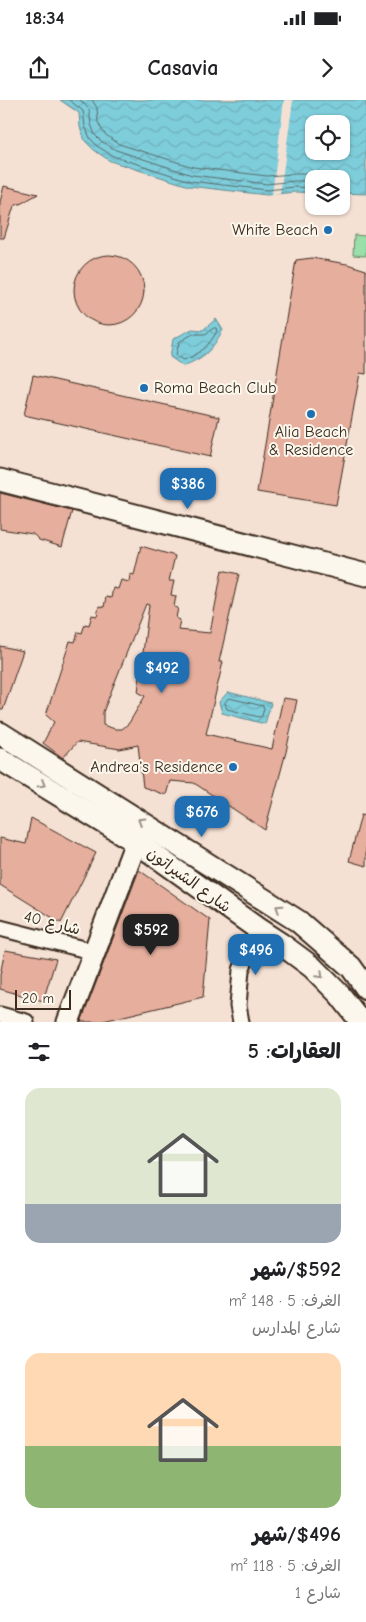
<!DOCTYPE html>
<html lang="ar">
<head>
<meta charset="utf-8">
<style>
	body { margin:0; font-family:"Comic Neue","Playpen Sans Arabic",sans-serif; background:#f6f6f6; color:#202124; direction:rtl; height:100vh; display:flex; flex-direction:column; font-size:19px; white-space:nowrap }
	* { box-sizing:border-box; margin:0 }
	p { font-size:16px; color:#757577 }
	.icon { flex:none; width:28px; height:28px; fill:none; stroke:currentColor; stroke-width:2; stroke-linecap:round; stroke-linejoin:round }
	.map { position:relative; height:922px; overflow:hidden; direction:ltr }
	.sheet { display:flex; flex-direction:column; background:#fff; flex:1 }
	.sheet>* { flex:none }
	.buttons { position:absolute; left:305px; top:15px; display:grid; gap:10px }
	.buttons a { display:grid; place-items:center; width:45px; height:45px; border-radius:10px; background:#fff; box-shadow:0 1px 4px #0004; font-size:25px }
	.scale { position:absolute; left:15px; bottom:12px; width:56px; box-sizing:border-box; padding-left:5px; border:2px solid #3b2a1e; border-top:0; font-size:14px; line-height:18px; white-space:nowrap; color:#3b2a1e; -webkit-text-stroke:4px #fbf7ec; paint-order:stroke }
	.price { position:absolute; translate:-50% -42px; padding:0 11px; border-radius:10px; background:#1f6fb2; color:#fff; font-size:16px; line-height:32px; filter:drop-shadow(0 1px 2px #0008) }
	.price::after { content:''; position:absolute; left:50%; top:30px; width:15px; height:11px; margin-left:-8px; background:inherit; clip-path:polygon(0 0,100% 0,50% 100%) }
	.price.current { background:#222; color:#fff }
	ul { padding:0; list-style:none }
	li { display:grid; align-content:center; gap:10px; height:265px; padding:0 25px }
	li span { display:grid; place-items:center; height:155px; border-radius:15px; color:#555 }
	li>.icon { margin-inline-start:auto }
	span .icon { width:90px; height:90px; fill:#fffc; stroke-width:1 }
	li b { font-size:21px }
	h2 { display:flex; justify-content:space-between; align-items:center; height:60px; padding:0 25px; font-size:21px }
	.status { display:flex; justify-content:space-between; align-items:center; height:35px; padding:0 25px; background:#fff; direction:ltr }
	.status svg { height:14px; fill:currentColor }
	header { display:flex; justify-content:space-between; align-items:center; height:65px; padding:0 25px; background:#fff; font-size:22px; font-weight:700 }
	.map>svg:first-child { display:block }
	.park { fill:#9adeaa; stroke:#6a8464 }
	.water { fill:url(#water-waves); stroke:#638c8f; fill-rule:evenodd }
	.pier { fill:#f5e1d4 }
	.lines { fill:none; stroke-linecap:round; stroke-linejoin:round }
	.shore { stroke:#566b6a; stroke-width:1 }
	.building { fill:#e6ae9d; stroke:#3b2a1e; fill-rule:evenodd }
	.street-casing { stroke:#3b2a1e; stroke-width:19 }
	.secondary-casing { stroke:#3b2a1e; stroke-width:25 }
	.street { stroke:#fbf7ec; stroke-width:15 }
	.secondary { stroke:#fbf7ec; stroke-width:21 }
	.oneway { stroke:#9b9085 }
	.poi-dot { fill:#1f6fb2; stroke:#fbf7ec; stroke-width:2 }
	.labels { text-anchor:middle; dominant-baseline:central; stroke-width:4; stroke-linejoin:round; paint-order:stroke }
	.poi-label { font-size:16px; fill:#3b2a1e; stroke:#fbf7ec; text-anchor:end }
	.street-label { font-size:16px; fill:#3b2a1e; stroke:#fbf7ec }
</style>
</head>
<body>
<div class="status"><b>18:34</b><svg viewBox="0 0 49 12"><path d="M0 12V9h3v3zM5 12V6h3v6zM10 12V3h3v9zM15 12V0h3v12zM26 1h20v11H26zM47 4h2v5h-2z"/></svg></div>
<header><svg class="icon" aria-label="forward" viewBox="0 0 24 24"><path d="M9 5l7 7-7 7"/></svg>Casavia<svg class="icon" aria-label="share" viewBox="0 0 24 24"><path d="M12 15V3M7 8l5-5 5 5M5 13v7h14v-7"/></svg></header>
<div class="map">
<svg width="366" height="922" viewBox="0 0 366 922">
	<defs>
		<pattern id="water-waves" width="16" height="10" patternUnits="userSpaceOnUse" patternTransform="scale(1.25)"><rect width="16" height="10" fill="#7ecddb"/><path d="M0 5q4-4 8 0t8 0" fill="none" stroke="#6eb0bc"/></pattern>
	</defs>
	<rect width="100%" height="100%" fill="#f5e1d4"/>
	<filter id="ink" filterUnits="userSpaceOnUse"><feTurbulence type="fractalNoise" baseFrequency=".02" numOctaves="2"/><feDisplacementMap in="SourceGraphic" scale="10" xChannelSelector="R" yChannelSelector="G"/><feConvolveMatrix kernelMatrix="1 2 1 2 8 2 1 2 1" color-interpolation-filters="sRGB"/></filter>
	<g filter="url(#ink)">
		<polygon class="park" points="354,135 366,136 366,156 353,155"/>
		<g class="water">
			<path d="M60 0H366V94L341 93V79H314V93L295 92 267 95 189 86 110 61 94 50 85 41 80 27 79 13ZM314 24H341V51H314Z"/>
			<path d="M216 219 223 230C211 251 206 257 183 266L170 257 173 239 192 229 203 230Z"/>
			<polygon points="228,592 271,603 265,624 222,613 219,602"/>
		</g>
		<polygon class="pier" points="284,0 293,0 280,94 272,95"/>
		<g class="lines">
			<g class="shore">
				<polyline points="69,0 83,11 85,26 90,38 97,46 113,56 190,81 267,90 295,87 314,88"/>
				<polyline points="80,0 89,9 91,24 95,35 101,41 116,50 192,75 267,84 294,81 314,81"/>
				<polyline points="92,0 97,8 98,22 102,30 106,35 119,44 193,67 267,76 294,74 314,74 326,79"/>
				<path d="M214 228H216L217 231C209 246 200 254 184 260L176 255 179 242 193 234H205Z"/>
				<polygon points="229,598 263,606 264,608 262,616 259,617 227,609 225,603"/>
			</g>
		</g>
		<g class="building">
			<polygon points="4,86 38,94 22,103 14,106 4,138 0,138 0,102"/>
			<circle cx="109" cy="190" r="35"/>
			<polygon points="312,158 347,164 366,170 366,274 360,273 336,405 257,392 296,160"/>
			<polygon points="33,275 219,317 210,357 24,315"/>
			<polygon points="0,393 72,411 62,447 39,440 33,434 0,429"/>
			<path d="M141 446 175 456 169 481H174L171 495 176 496 174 507 178 508 176 518 180 520 178 530 210 533 222 470 239 474 219 562H223L206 634 272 649 283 598 297 600 286 652 265 730 194 683 170 681 166 695 143 687 138 645 120 649 77 642 63 658 43 643 54 622 46 615 70 541 75 542 78 532 82 533 85 524 89 525 92 515 97 516 99 506 104 507 106 497 111 498 113 488 118 489 121 480 129 482 130 474 134 475ZM146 504 149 505 138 592 145 596 129 623 122 629H115L103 625V612Z"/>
			<polygon points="0,546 23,551 3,610 0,610"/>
			<polygon points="361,715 366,716 366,766 349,761"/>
			<polygon points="31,718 96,753 61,823 0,785 0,738 26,744"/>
			<polygon points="139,770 210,820 203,897 99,922 81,922"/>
			<polygon points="5,850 56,859 43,901 0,889 0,875"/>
		</g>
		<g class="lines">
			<defs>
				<g id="street">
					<polyline points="0,828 95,852"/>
					<polyline points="0,915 26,922"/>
					<polyline points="241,922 238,906 241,870 258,829"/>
				</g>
				<g id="secondary">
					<polyline points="0,380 366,475"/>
					<polyline points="0,633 298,821 351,867 366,888"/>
					<polyline points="0,659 136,742 258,829 281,844 312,867 340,895 361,922"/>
					<polyline points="68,922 136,742"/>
				</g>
			</defs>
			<use href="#street" class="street-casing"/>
			<use href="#secondary" class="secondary-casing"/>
			<use href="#street" class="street"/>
			<use href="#secondary" class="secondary"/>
		</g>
		<defs><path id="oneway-chevron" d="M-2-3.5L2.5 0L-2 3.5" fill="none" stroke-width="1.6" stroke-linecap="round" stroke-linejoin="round" transform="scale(1.25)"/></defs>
		<g class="oneway">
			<use href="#oneway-chevron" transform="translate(42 684) rotate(31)"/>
			<use href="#oneway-chevron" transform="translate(141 721) rotate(-148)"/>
			<use href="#oneway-chevron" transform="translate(279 808) rotate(-147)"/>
			<use href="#oneway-chevron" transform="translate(320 875) rotate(45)"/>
		</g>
	</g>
	<g class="poi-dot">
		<circle cx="328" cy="130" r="5"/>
		<circle cx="144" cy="288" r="5"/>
		<circle cx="311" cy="314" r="5"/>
		<circle cx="233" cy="667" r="5"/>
	</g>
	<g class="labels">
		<g class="poi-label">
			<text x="318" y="130">White Beach</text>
			<text x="154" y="288" text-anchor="start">Roma Beach Club</text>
			<text x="311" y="332" text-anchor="middle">Alia Beach<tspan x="311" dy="18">&amp; Residence</tspan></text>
			<text x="223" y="667">Andrea's Residence</text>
		</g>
		<g class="street-label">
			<text transform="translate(189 780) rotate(36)">شارع الشيراتون</text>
			<text transform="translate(52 823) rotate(14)">شارع 40</text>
		</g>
	</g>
</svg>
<div class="buttons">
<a><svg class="icon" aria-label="locate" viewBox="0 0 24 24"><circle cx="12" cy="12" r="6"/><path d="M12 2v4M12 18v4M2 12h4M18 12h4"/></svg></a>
<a><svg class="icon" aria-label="layers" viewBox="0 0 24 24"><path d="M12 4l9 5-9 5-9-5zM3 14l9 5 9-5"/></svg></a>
</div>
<div class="scale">20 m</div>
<b class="price" style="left:188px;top:410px">$386</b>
<b class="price" style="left:162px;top:594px">$492</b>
<b class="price" style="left:202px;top:738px">$676</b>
<b class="price current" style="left:151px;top:856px">$592</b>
<b class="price" style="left:256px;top:876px">$496</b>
</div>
<section class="sheet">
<h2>العقارات: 5<svg class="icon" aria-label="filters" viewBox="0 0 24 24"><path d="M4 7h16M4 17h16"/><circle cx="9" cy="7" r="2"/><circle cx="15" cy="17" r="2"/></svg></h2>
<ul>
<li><span style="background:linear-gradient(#dfe7d0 75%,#9aa5b1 0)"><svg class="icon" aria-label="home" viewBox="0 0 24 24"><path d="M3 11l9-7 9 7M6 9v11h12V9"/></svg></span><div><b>$592/شهر</b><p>الغرف: 5 · 148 m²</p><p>شارع المدارس</p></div></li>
<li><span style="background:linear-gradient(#ffd9b3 60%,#8fb573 0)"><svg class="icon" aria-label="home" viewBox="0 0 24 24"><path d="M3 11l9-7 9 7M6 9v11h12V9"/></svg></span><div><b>$496/شهر</b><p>الغرف: 5 · 118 m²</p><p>شارع 1</p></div></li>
</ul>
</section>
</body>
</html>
